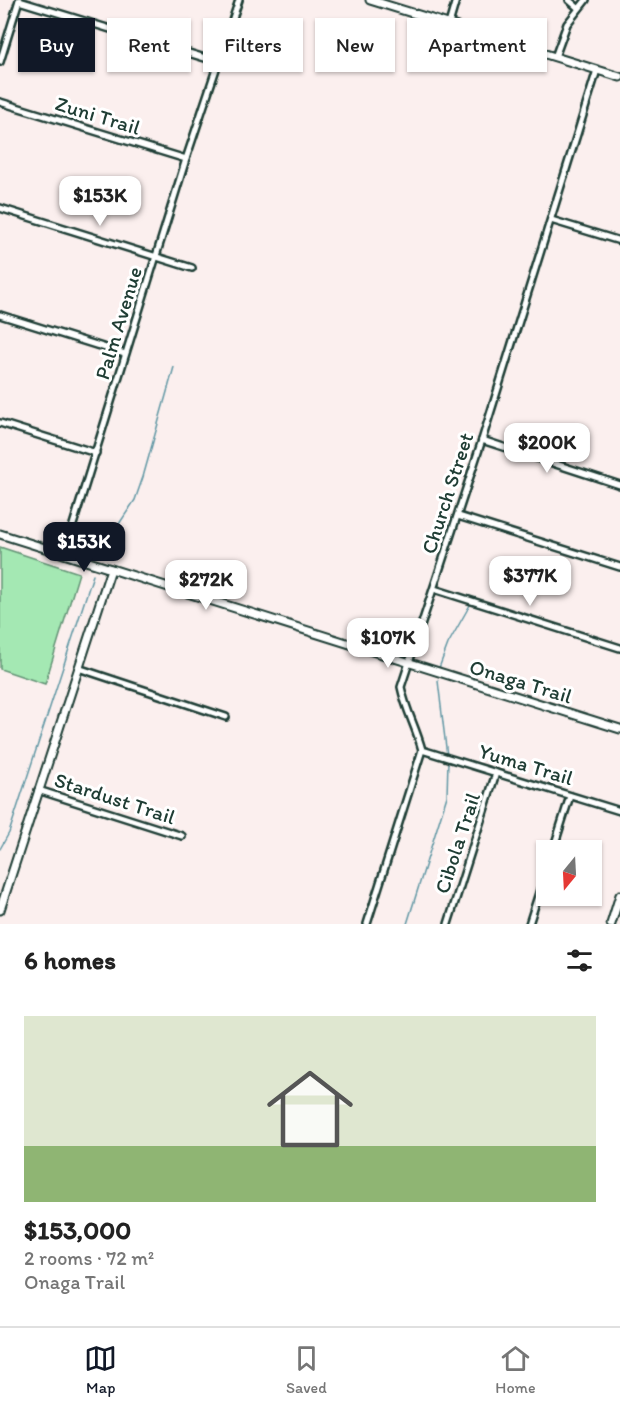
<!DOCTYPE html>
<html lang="en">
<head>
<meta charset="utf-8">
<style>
	body { margin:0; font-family:Itim,sans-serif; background:#f2f2f2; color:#222; height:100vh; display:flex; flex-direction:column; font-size:22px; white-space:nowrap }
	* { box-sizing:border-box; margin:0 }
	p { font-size:20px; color:#767676 }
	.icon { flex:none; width:33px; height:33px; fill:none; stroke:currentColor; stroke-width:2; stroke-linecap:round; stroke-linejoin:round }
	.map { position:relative; height:924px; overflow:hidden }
	.details { display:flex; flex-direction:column; background:#fff; flex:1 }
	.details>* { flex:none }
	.top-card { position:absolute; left:18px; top:18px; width:585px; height:54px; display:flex; gap:12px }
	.needle { width:39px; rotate:198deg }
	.fabs { position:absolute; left:536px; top:840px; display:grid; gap:12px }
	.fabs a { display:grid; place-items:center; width:66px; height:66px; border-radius:0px; background:#fff; box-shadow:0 2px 4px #0004; font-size:30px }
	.price { position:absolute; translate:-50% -51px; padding:0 14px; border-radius:12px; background:#fff; color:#222; font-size:20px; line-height:39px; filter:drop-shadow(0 2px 3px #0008) }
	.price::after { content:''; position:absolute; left:50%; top:36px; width:18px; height:14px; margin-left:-9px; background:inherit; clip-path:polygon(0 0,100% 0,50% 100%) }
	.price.active { background:#111827; color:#fff }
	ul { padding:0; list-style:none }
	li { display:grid; align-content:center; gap:12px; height:318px; padding:0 24px }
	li+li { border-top:2px solid #e0e0e0 }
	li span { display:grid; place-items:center; height:186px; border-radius:0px; color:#555 }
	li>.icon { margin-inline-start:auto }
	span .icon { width:108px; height:108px; fill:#fffc; stroke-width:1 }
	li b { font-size:26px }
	h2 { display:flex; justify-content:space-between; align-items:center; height:72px; padding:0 24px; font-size:26px }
	.chip { padding:0 21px; border-radius:0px; background:#fff; box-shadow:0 2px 4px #0004; font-size:21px; line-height:54px }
	.chip.active { background:#111827; color:#fff }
	.dock { display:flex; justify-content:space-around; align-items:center; height:84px; border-top:2px solid #e0e0e0; background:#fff; font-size:16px; color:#767676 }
	.dock a { display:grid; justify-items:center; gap:3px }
	.dock .active { color:#111827 }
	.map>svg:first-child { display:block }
	.green { fill:#a4e8b3; stroke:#629274; stroke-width:1.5 }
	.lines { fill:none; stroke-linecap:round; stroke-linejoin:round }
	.stream { stroke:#6197a4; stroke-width:1.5 }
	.minor-casing { stroke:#1f3d34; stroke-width:10 }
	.tertiary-casing { stroke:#1f3d34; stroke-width:11 }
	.minor { stroke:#fff; stroke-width:5 }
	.tertiary { stroke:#fff; stroke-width:7 }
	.labels { text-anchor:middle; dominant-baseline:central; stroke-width:6; stroke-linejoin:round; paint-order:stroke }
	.street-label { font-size:21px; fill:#1f3d34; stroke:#fff }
</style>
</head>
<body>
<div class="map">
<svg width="620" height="924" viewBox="0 0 620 924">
	<rect width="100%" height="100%" fill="#fbefee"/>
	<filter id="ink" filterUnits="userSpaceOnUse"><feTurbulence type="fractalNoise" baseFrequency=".0167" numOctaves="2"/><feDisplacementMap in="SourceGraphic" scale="12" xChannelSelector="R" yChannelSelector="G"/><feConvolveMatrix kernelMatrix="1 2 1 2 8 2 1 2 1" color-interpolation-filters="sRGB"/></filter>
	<g filter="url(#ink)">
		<polygon class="green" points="0,547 79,573 45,684 0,669"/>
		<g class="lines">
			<g class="stream">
				<polyline points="101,554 109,539 135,500 143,477 174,367"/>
				<polyline points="439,668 448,644 470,605"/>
				<polyline points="438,681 447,756"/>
				<polyline points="0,849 9,833 93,575"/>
				<polyline points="407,924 447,796 448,760"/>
			</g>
			<defs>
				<g id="minor">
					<polyline points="569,0 578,8"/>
					<polyline points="19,1 218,62"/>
					<polyline points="449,24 456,0"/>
					<polyline points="555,57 567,24 586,0"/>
					<polyline points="0,62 19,0"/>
					<polyline points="0,102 186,159"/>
					<polyline points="0,208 192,268"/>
					<polyline points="551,220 620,241"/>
					<polyline points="0,315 125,354"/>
					<polyline points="0,423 96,453"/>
					<polyline points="482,440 620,485"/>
					<polyline points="458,516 620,567"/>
					<polyline points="64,554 186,159 239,0"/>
					<polyline points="434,589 620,648"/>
					<polyline points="78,668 226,717"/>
					<polyline points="422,750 620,811"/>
					<polyline points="38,790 182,836"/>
					<polyline points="553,850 570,796"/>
					<path d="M367 924 422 750C416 727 406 711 401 687L482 440 597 70"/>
					<polyline points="448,924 496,773"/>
					<polyline points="529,924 546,871"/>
				</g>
				<g id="tertiary">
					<polyline points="370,0 620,77"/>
					<polyline points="0,534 620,729"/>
					<polyline points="0,910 111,569"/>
					<polyline points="611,924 620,895"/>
				</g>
			</defs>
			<use href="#minor" class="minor-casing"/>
			<use href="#tertiary" class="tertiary-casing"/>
			<use href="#minor" class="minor"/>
			<use href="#tertiary" class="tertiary"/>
		</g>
	</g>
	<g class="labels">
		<g class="street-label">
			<text transform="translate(98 115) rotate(17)">Zuni Trail</text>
			<text transform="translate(118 323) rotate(-73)">Palm Avenue</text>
			<text transform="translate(447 493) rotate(-72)">Church Street</text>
			<text transform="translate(521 681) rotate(17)">Onaga Trail</text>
			<text transform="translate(526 764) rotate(17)">Yuma Trail</text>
			<text transform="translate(115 798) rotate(18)">Stardust Trail</text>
			<text transform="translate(457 843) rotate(-72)">Cibola Trail</text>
		</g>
	</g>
</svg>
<div class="fabs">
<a><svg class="needle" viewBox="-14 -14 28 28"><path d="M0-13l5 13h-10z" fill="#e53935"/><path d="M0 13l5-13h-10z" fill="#767676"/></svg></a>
</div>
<b class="price" style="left:100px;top:227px">$153K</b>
<b class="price" style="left:547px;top:474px">$200K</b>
<b class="price active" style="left:84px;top:573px">$153K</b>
<b class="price" style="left:530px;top:607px">$377K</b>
<b class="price" style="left:206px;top:611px">$272K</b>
<b class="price" style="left:388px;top:669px">$107K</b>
<div class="top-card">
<a class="chip active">Buy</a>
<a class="chip">Rent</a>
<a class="chip">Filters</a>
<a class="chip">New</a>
<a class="chip">Apartment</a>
</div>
</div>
<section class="details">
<h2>6 homes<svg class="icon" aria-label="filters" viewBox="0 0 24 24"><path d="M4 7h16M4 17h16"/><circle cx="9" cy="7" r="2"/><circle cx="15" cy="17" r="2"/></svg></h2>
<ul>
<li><span style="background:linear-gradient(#dfe7d0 70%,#8fb573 0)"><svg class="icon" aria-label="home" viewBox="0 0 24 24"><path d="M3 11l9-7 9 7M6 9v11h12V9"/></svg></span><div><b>$153,000</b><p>2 rooms · 72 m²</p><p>Onaga Trail</p></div></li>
</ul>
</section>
<nav class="dock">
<a class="active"><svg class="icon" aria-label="map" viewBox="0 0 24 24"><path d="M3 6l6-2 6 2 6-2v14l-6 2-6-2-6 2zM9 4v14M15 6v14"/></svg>Map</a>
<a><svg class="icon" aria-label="saved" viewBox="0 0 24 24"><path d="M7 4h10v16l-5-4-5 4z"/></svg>Saved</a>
<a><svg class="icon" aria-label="home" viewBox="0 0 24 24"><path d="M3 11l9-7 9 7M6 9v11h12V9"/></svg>Home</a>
</nav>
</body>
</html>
